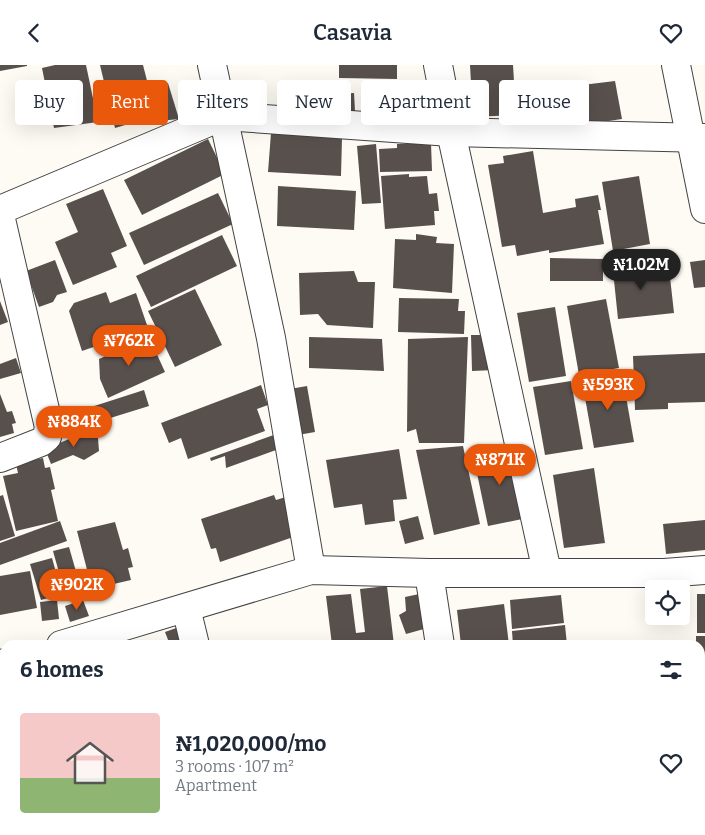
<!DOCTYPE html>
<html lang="en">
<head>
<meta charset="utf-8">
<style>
	body { margin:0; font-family:Bitter,serif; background:#f2f2f3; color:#1f2937; height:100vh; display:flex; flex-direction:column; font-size:19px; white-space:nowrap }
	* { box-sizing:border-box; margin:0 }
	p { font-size:16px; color:#747a83 }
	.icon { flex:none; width:28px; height:28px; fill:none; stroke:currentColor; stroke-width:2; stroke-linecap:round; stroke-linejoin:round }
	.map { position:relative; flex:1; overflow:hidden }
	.side { position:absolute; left:0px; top:575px; width:705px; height:195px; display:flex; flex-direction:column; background:#fff; border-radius:15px 15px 0 0; box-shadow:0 5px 20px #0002 }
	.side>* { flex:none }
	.guide { position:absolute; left:15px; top:15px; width:675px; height:45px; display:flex; gap:10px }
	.buttons { position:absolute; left:645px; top:515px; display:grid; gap:10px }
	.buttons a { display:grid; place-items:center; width:45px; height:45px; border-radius:5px; background:#fff; box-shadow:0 5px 20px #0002; font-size:25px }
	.price { position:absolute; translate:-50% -42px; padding:0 11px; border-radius:18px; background:#ea580c; color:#fff; font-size:16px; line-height:32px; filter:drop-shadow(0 1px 2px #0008) }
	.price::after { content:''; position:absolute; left:50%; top:30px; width:15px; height:11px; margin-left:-8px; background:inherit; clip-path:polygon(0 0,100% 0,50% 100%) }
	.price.current { background:#222; color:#fff }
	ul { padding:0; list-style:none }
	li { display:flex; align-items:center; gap:15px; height:125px; padding:0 20px }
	li span { display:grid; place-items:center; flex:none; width:140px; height:100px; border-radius:5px; color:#555 }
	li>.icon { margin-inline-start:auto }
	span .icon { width:60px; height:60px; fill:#fffc; stroke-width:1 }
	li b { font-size:21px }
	h2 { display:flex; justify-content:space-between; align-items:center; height:60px; padding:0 20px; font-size:21px }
	.pill { padding:0 18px; border-radius:5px; background:#fff; box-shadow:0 5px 20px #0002; font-size:18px; line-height:45px }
	.pill.current { background:#ea580c; color:#fff }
	header { display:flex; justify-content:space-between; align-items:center; height:65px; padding:0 20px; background:#fff; font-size:22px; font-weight:600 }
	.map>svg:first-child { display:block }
	.building { fill:#58504d }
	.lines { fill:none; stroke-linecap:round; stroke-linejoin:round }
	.minor-casing { stroke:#434343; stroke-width:30 }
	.minor { stroke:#fff; stroke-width:28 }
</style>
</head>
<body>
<header><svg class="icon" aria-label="back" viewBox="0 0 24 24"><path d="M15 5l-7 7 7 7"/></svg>Casavia<svg class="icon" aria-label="heart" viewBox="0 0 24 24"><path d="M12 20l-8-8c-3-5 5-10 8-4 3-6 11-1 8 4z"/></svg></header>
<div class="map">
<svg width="705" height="770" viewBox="0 0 705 770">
	<rect width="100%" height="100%" fill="#fefbf4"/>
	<g class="building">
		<polygon points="0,0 27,0 27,1 0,6"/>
		<polygon points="55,0 86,0 98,57 54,63 42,3"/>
		<polygon points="100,0 143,0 156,51 115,63"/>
		<polygon points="339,0 397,0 397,14 339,13"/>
		<polygon points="470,0 513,0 516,50 473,52"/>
		<polygon points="615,16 622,54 581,60 574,21"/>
		<polygon points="168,18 179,54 159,56 153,23"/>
		<polygon points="354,28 355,46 334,47 333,29"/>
		<polygon points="195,32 200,51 190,55 187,49 182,51 178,38"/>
		<polygon points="271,68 342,73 341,111 268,107"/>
		<polygon points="208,74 225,109 142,150 124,115"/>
		<polygon points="431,78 432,106 380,107 379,84 397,83 397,79"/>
		<polygon points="376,79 381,138 362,139 357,81"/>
		<polygon points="533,86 543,148 576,142 575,134 598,130 601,145 598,145 604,179 549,188 549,185 517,191 515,180 502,182 488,100 504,98 503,91"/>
		<polygon points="409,109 409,112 427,111 429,129 437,128 439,146 434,146 435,160 385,164 381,111"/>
		<polygon points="639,111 650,179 613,186 602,117"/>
		<polygon points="278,121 356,126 354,165 277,161"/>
		<polygon points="103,124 127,181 111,188 117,202 73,220 55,177 78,167 66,139"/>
		<polygon points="218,128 233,159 144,200 129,168"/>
		<polygon points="416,169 437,172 436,178 454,179 452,228 393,223 395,174 416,175"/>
		<polygon points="222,170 237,201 151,242 136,211"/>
		<polygon points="550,193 603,194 603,216 550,216"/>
		<polygon points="639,194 640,203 654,202 655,214 670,212 674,248 618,254 612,196"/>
		<polygon points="55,195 67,227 57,230 53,237 39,242 26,206"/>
		<polygon points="705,195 705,222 694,223 690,197"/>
		<polygon points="354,206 358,217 375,217 373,263 327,260 318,249 300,250 299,208"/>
		<polygon points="195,224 222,280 175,302 148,246"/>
		<polygon points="106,227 110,238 136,228 148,263 82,286 69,246 74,238"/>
		<polygon points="399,233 459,234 458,246 465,246 464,269 398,267"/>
		<polygon points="606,234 619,303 579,310 567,241"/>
		<polygon points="0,236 8,257 0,260"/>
		<polygon points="555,242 566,311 529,317 517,248"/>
		<polygon points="471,270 493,270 495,305 472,306"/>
		<polygon points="149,272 165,307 108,333 100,314 99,294"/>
		<polygon points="309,272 382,274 384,306 309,303"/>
		<polygon points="468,272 464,378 419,378 416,364 407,367 408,274"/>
		<polygon points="705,288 705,337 668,338 668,344 635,345 633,291"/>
		<polygon points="16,293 21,308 0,314 0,299"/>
		<polygon points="622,309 634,377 594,383 582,316"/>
		<polygon points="571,316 583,384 545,390 533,322"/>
		<polygon points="261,320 268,340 257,344 265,366 188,394 181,373 169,378 161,358"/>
		<polygon points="307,321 315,367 298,370 290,324"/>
		<polygon points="144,325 149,341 62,368 57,353"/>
		<polygon points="0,329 7,347 12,346 16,358 12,359 14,368 0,372"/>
		<polygon points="86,367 98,373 99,386 84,395 73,390 51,399 45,384"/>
		<polygon points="282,367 287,381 226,403 225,391 211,396 210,393"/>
		<polygon points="512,380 527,453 488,461 473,389"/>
		<polygon points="463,381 480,459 434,470 416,385"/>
		<polygon points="399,384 407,434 393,435 395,456 365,460 362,439 334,443 326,395"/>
		<polygon points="43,393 45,403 50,402 55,424 51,425 58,456 16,466 3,411 18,408 16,399"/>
		<polygon points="594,403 605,478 564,483 553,410"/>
		<polygon points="3,430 15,471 0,476 0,431"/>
		<polygon points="274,430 276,435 289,431 302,469 220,497 216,483 211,484 201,454"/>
		<polygon points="418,451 424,474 405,479 399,456"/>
		<polygon points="705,455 705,485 666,489 663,459"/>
		<polygon points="60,456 67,476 0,500 0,478"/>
		<polygon points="115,457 123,485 128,483 133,502 128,503 131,515 92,524 77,466"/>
		<polygon points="69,482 83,531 67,536 53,486"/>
		<polygon points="52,493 62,529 41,535 30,499"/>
		<polygon points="30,506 37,543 0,550 0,511"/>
		<polygon points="387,521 394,580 332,580 326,531 351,529 356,568 365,567 360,524"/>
		<polygon points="424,528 431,562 406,569 399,550 406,546 405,532"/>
		<rect x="697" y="529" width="8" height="39"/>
		<polygon points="561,530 564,558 512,564 510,535"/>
		<polygon points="57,535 59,554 42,556 40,537"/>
		<polygon points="83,535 89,551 70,557 65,541"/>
		<polygon points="504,539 509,580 461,580 457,545"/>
		<polygon points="565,560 567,580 513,580 512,566"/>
		<polygon points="179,562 185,580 170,580 165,567"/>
		<polygon points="696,571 705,571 705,595 700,595 700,580 696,580"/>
		<polygon points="700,608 705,609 705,671 700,670"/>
		<polygon points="5,734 5,765 0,765 0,735"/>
		<polygon points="700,753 705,754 705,770 687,770 688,765 700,765"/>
		<polygon points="44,765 96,765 97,770 45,770"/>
		<polygon points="209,765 226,765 226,770 210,770"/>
		<rect x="546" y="765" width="45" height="5"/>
		<rect x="609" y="765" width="20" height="5"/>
	</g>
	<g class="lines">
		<defs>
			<g id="minor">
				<polyline points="212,0 271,273 311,505"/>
				<polyline points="438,0 451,67 547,507"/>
				<polyline points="676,0 705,144"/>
				<polyline points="0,145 223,51 451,67 705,73"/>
				<polyline points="0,150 49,362 47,372 41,377 0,393"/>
				<polyline points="429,508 440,580"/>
				<polyline points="186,543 195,580"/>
				<polyline points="61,580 311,505 429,508 664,508 705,505"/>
				<polyline points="0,599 5,598"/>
				<polyline points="700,736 705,737"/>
				<polyline points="236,765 237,770"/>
				<polyline points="472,765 475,770"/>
				<polyline points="424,770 446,765"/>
			</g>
		</defs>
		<use href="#minor" class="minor-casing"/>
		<use href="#minor" class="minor"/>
	</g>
</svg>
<div class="buttons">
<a><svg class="icon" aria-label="locate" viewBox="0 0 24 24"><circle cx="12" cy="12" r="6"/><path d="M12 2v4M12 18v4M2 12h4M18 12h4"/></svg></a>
</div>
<b class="price current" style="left:641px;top:226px">₦1.02M</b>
<b class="price" style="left:129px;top:302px">₦762K</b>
<b class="price" style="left:608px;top:346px">₦593K</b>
<b class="price" style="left:74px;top:383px">₦884K</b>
<b class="price" style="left:500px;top:421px">₦871K</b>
<b class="price" style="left:77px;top:546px">₦902K</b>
<div class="guide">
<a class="pill">Buy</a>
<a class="pill current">Rent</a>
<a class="pill">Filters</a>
<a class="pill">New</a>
<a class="pill">Apartment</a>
<a class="pill">House</a>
</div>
<section class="side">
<h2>6 homes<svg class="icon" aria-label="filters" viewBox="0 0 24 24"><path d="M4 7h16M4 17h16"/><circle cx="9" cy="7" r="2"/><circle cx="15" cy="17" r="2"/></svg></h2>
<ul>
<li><span style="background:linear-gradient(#f6c9c9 65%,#8fb573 0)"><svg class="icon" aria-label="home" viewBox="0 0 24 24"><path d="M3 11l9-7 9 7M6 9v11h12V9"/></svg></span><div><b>₦1,020,000/mo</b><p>3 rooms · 107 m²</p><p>Apartment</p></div><svg class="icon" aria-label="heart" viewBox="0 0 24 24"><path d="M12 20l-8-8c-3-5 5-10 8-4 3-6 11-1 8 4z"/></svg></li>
</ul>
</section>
</div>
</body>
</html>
